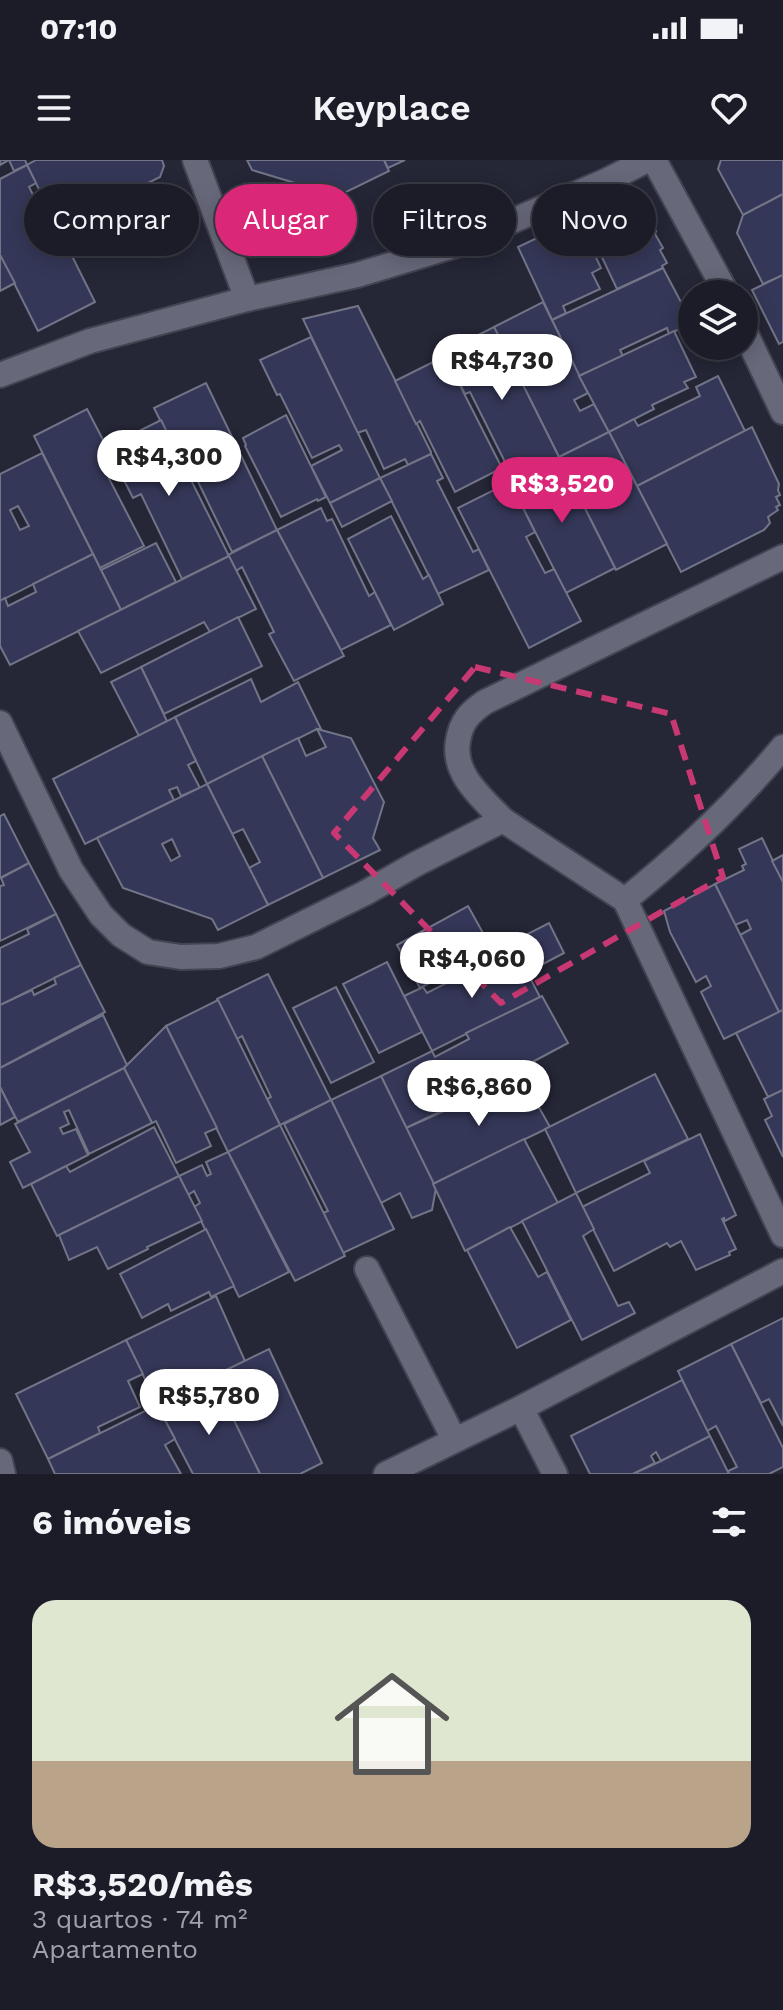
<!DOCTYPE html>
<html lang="pt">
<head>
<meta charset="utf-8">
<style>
	body { margin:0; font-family:"Work Sans",sans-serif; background:#292934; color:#f1f3f6; height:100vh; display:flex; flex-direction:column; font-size:30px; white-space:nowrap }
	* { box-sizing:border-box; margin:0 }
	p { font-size:26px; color:#a0a1a8 }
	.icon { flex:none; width:44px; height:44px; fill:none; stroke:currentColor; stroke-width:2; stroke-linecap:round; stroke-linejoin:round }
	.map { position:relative; height:1314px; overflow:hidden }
	.side { display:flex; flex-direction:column; background:#1c1c28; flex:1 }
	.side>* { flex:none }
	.banner { position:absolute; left:24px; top:24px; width:736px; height:72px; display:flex; gap:16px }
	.tools { position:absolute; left:678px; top:120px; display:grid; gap:16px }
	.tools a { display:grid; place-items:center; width:80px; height:80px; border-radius:50%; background:#1c1c28; box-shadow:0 4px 20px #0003,0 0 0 2px #3a3a45; font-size:40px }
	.price { position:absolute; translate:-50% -68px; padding:0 18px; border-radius:28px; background:#fff; color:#222; font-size:26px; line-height:52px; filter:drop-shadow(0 2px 4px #0008) }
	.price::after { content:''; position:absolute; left:50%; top:48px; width:24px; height:18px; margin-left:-12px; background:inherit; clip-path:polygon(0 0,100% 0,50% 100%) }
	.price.selected { background:#db2777; color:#fff }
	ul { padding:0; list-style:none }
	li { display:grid; align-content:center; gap:16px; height:424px; padding:0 32px }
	li span { display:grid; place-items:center; height:248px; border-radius:24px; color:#555 }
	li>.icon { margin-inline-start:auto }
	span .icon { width:144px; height:144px; fill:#fffc; stroke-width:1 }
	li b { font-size:34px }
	h2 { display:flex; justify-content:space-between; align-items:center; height:96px; padding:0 32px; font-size:34px }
	.tag { padding:0 28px; border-radius:36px; background:#1c1c28; box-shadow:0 4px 20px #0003,0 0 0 2px #3a3a45; font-size:28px; line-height:72px }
	.tag.selected { background:#db2777; color:#fff }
	.status { display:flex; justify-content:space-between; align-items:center; height:56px; padding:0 40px; background:#1c1c28; direction:ltr }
	.status svg { height:22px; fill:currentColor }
	header { display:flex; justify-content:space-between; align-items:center; height:104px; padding:0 32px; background:#1c1c28; font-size:36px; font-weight:600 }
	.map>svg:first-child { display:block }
	.building { fill:#353758; stroke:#727487; stroke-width:2; fill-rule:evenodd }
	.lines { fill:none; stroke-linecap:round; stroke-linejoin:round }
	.minor-casing { stroke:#434451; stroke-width:28 }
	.minor { stroke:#67697b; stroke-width:24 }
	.marked { fill:none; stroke:#c83872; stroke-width:6; stroke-dasharray:16 10; stroke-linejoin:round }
</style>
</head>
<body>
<div class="status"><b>07:10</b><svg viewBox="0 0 49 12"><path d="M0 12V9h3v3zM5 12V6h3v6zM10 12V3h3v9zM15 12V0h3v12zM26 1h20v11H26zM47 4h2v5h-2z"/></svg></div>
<header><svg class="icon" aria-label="menu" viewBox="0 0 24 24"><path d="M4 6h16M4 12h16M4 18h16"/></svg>Keyplace<svg class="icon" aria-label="heart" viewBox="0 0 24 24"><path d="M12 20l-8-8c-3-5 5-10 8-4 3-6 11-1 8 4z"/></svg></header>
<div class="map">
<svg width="783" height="1314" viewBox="0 0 783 1314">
	<rect width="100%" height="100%" fill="#252636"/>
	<g class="building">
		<polygon points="0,0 25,0 27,5 14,11 9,0 0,5"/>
		<polygon points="36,0 162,0 164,6 160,17 58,68 27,5"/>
		<polygon points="247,0 384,0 389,11 338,36 252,10"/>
		<polygon points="384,0 405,0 388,8"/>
		<polygon points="721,0 783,0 783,34 743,55 718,9"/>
		<polygon points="27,5 36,23 29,27 58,85 65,82 95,142 38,171 0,95 0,19"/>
		<polygon points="783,34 783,115 763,124 737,73 743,55"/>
		<polygon points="598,52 628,52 637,57 641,63 649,66 650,70 656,71 655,74 663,88 660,90 667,103 662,106 663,108 617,129 599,91 592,89 601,108 592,113 600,129 563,146 566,153 552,160 518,87 573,61"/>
		<polygon points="0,95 15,123 0,131"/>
		<polygon points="663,108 692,163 669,174 667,168 620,190 623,196 579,216 552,160"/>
		<polygon points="783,115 783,182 779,184 752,130"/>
		<polygon points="543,142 588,233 574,240 580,251 594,244 609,272 559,297 494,167"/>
		<polygon points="358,146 431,292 431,294 408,305 405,299 384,309 366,270 357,273 303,159"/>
		<polygon points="494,167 559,297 514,320 470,232 465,234 444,192"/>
		<polygon points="674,171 696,217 684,222 688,228 652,245 654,249 609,272 579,216"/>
		<polygon points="311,177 380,318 330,343 311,306 342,290 339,285 312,298 280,234 277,235 260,200"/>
		<polygon points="445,196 502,308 455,332 420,261 416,264 395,221"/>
		<polygon points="718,216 745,271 637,326 609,272 634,259 638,266 700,236 696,227"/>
		<polygon points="206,223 277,370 232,392 187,299 181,302 154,248"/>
		<polygon points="87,249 113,299 102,305 144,386 100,408 34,276"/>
		<polygon points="286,255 326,337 318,341 317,339 281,357 245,286 246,285 243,278"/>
		<polygon points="161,260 229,396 182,419 141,334 133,338 107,287"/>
		<polygon points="752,267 779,324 778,330 780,335 776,337 780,345 776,347 778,350 768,357 770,363 764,370 681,412 637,326"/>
		<polygon points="609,272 667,384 616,410 559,297"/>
		<path d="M42 293 93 394 0 441V314ZM18 346 29 366 20 370 10 350Z"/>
		<polygon points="431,294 443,318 437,321 473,392 479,389 489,410 438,434 380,318"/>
		<polygon points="559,297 615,408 566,433 510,322"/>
		<polygon points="380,318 392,341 342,367 330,343"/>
		<polygon points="510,322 535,372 526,377 545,413 554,409 581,461 529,488 458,348"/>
		<polygon points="321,348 327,361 332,359 369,436 375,432 391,465 341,490 277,370"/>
		<polygon points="391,356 423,419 429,415 443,444 394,470 348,379"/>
		<polygon points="277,370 344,496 294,521 269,474 274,472 242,407 236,411 228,395"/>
		<polygon points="156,383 176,422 121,450 101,410"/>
		<polygon points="93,394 121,450 10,505 0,486 0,441 5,438 8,446 36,432 33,424"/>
		<polygon points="229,396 256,449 210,472 204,462 101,513 78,471"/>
		<polygon points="238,457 262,506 164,554 141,507"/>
		<polygon points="141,507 167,561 139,576 111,522"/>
		<polygon points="251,519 261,542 298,522 321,569 317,569 207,624 175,557"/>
		<polygon points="175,557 196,601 188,605 200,628 181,636 177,627 169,630 174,640 85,684 53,619"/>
		<polygon points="317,569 351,578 384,642 373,678 380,690 323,718 262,596 298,578 306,596 326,587"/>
		<polygon points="262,596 323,718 268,745 249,708 260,702 243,669 232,674 207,624"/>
		<path d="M207 624 268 745 218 770 212 759 123 728 97 678ZM172 679 180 696 171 701 162 684Z"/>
		<polygon points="4,654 29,703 0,718 0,656"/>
		<polygon points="762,678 783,722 783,850 779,852 740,775 751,769 747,760 735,765 715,724 744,710 742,706 746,704 739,689"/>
		<polygon points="783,695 783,722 772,701"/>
		<polygon points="29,703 56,754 0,781 0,726 4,725 1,718"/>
		<polygon points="715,724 779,852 724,879 701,832 711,826 706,816 696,822 670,772 664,751"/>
		<polygon points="468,746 493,791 420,828 397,785"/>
		<polygon points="56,754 81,805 0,845 0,788 29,774 27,769"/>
		<polygon points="549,763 564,793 528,812 512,782"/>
		<polygon points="512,790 526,818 529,816 540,837 432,891 404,836 423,827 427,833"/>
		<polygon points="387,802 422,872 379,893 343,824"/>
		<polygon points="81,805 105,852 0,908 0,845 32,830 34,835 56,824 54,818"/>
		<polygon points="268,814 331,940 280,965 267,939 271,937 242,876 237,879 217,839"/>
		<polygon points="336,827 374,902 331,923 293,848"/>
		<polygon points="542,836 568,883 525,906 527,910 406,968 381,916 432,891 435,897 469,879 466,873"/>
		<polygon points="218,840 280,965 228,992 166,866"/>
		<polygon points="783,850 783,930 768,937 736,873"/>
		<polygon points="103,855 127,905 124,908 18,962 0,927 0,908"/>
		<polygon points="166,866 217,968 205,973 211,986 176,1003 156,961 152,963 124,908"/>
		<polygon points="124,908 152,963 89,994 69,950 64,952 69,964 60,968 63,974 76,969 88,995 23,1028 10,1002 30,992 15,964"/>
		<polygon points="527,910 539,932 532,935 550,967 433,1024 406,968 462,943 465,949 496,932 492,925"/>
		<polygon points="655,914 688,979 576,1033 545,969"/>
		<polygon points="381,916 436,1028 432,1050 412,1058 400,1033 381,1043 331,940"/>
		<polygon points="0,927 15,957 0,965"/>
		<polygon points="783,930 783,997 765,960 772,956 764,939"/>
		<polygon points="331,940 394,1069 343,1093 323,1053 328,1051 284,964"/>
		<polygon points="280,965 345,1096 295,1121 228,992"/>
		<polygon points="154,967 179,1016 57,1076 31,1024 66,1006 70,1012"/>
		<polygon points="700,974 736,1055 725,1061 724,1058 722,1059 736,1089 729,1092 730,1095 696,1110 681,1081 670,1087 667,1083 614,1111 582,1047 650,1013 644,1001"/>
		<polygon points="524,979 558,1043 465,1091 433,1024"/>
		<polygon points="228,992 289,1112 239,1137 194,1047 200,1043 194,1031 188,1035 179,1016 202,1005 207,1016 211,1014 206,1002"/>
		<polygon points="179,1016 202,1061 147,1087 148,1089 108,1109 97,1087 69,1100 59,1075"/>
		<polygon points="576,1033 594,1069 583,1076 618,1146 629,1142 635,1153 582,1180 522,1061"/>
		<polygon points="510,1067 538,1117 547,1112 571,1160 517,1188 467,1090"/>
		<polygon points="206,1069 234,1126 211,1137 209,1132 171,1151 168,1144 142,1158 120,1114"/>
		<polygon points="216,1136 245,1201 212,1217 210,1210 154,1238 126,1180"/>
		<polygon points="783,1158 783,1266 769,1239 761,1243 731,1184"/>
		<polygon points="126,1180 143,1214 128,1221 140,1247 98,1267 100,1273 48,1299 16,1234"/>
		<polygon points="731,1184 783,1288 783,1307 769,1314 729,1314 728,1311 737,1307 716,1266 707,1271 678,1211"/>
		<polygon points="269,1189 322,1303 300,1314 260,1314 212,1217"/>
		<polygon points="682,1220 710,1276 661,1301 656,1292 651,1296 655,1303 633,1314 590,1314 571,1276"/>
		<polygon points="219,1231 231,1254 260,1314 193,1314 157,1245 168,1238 175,1253"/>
		<polygon points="157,1245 175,1279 165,1285 181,1314 55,1314 48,1299"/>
		<polygon points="710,1276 729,1314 633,1314 661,1301"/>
	</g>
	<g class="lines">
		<defs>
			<g id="minor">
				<polyline points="195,0 247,139"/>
				<polyline points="654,0 727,134"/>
				<polyline points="744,170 783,252"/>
				<polyline points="0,215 90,181 247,139 357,115 456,85 608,20 647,0"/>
				<path d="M0 563 71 710 101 755 121 775 148 792 181 797 219 796 256 787 365 733 416 704 503 660 625 740C681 695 737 642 783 587"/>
				<path d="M503 660C482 638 452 614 458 581 461 562 469 553 485 542L783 397"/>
				<polyline points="625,740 783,1075"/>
				<polyline points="367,1109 454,1279"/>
				<polyline points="521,1248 555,1314"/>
				<polyline points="0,1301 3,1314"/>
				<polyline points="386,1314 521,1248 783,1111"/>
			</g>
		</defs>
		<use href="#minor" class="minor-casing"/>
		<use href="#minor" class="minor"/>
	</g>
	<path class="marked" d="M475 507 671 554 723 717 501 843 334 673Z"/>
</svg>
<div class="tools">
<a><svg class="icon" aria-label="layers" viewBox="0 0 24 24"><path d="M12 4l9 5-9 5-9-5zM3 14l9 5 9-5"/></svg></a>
</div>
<b class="price" style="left:502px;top:242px">R$4,730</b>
<b class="price" style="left:169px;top:338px">R$4,300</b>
<b class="price selected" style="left:562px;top:365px">R$3,520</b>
<b class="price" style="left:472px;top:840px">R$4,060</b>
<b class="price" style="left:479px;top:968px">R$6,860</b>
<b class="price" style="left:209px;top:1277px">R$5,780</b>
<div class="banner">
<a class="tag">Comprar</a>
<a class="tag selected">Alugar</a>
<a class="tag">Filtros</a>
<a class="tag">Novo</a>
</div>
</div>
<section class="side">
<h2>6 imóveis<svg class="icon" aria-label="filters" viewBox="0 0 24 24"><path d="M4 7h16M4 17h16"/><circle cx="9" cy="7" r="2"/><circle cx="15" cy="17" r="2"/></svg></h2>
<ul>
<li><span style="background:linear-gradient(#dfe7d0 65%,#b9a48a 0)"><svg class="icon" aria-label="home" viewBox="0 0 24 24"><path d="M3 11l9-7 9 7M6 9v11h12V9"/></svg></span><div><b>R$3,520/mês</b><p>3 quartos · 74 m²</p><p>Apartamento</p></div></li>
</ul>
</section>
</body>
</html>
